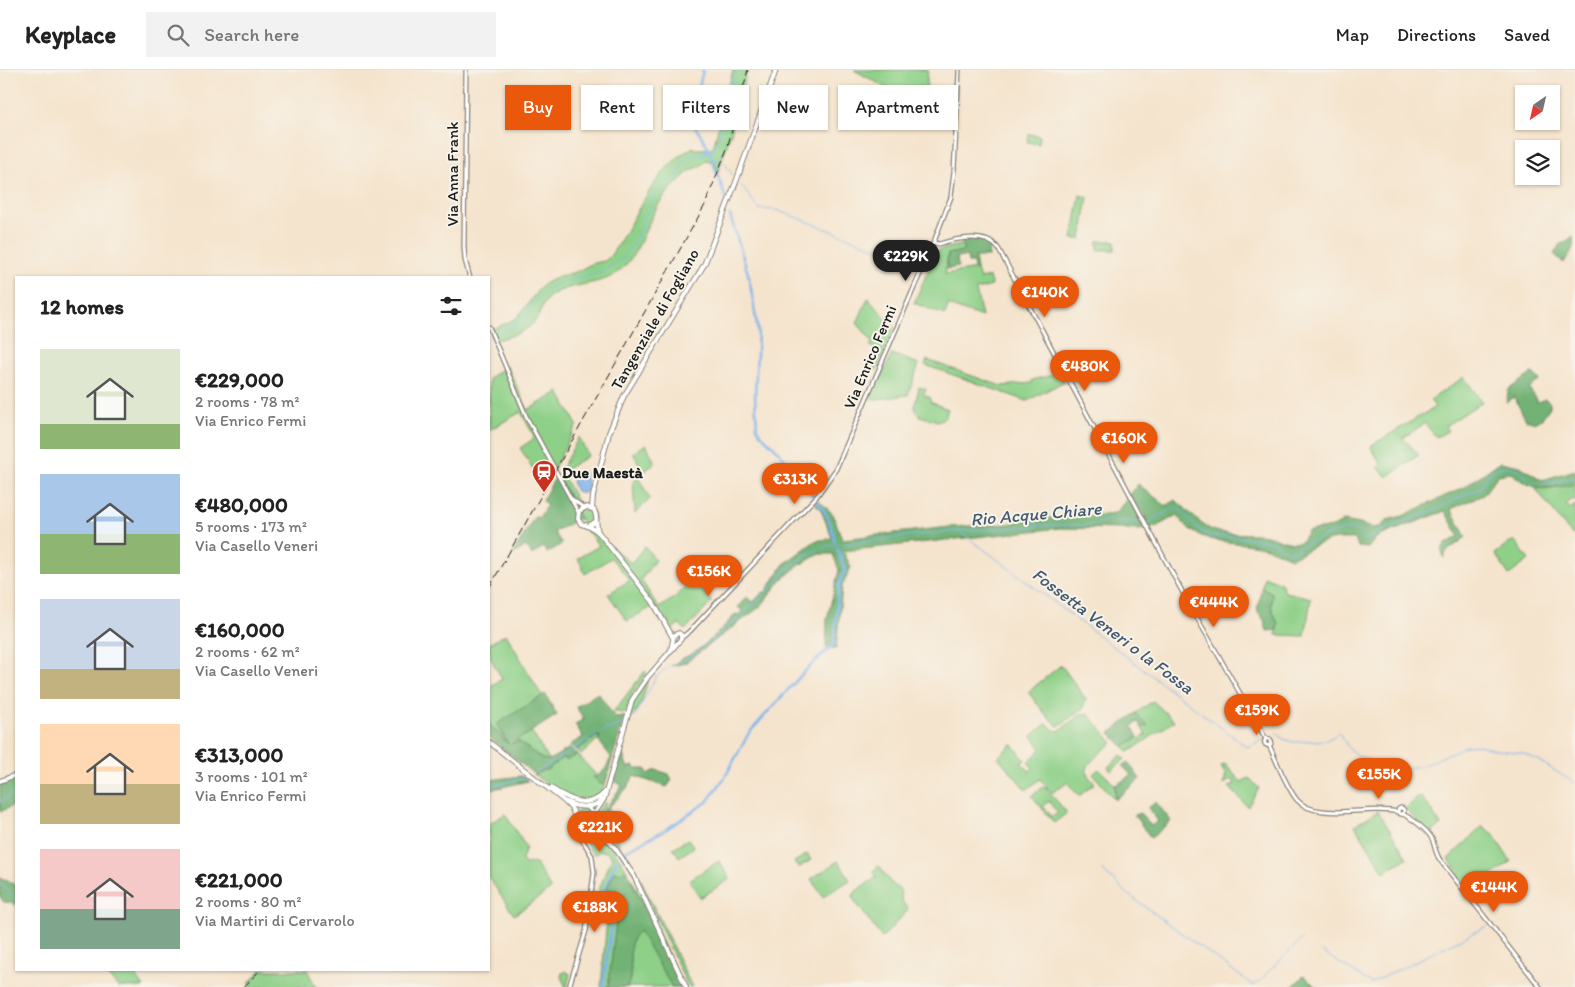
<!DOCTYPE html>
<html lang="en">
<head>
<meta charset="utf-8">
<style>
	body { margin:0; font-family:Itim,sans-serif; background:#f2f2f2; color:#222; height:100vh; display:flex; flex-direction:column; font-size:19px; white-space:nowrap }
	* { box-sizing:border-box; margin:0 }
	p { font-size:16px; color:#767676 }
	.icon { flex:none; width:28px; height:28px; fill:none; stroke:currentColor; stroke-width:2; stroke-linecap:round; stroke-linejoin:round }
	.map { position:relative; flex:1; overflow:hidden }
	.sheet { position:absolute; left:15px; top:206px; width:475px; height:695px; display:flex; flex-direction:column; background:#fff; border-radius:0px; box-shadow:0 1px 4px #0004 }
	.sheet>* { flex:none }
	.hud { position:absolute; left:505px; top:15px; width:475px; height:45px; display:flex; gap:10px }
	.needle { width:32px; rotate:214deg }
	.controls { position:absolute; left:1515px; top:15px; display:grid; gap:10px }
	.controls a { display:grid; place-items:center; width:45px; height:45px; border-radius:0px; background:#fff; box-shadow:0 1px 4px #0004; font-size:25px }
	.price { position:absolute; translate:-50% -42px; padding:0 11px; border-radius:18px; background:#ea580c; color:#fff; font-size:16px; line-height:32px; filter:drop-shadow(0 1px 2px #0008) }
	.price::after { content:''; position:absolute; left:50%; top:30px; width:15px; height:11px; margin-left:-8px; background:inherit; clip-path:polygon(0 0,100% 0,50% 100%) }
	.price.current { background:#222; color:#fff }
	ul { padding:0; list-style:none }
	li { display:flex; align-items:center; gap:15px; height:125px; padding:0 25px }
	li span { display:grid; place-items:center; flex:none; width:140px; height:100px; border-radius:0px; color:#555 }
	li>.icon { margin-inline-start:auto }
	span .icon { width:60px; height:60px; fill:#fffc; stroke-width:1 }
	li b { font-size:21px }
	h2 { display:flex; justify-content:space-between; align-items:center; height:60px; padding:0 25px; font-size:21px }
	.pill { padding:0 18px; border-radius:0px; background:#fff; box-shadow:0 1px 4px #0004; font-size:18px; line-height:45px }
	.pill.current { background:#ea580c; color:#fff }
	header { display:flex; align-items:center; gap:30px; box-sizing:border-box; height:70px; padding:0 25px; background:#fff; border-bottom:1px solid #e0e0e0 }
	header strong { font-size:24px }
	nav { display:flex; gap:28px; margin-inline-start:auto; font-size:18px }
	.search { width:350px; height:45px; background:#f2f2f2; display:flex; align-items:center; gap:12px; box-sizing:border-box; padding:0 18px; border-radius:0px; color:#767676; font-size:19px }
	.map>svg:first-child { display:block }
	.green { fill:#8ed088; stroke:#557652; fill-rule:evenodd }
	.forest { fill:#72b274; stroke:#476748 }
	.water { fill:#7fb4ed; stroke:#4e6884 }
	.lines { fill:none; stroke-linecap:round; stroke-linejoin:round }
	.stream { stroke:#7fb4ed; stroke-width:1 }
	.canal { stroke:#7fb4ed; stroke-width:2.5 }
	.tertiary-casing { stroke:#888074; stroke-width:5.5 }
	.secondary-casing { stroke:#888074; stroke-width:5.5 }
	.primary-casing { stroke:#888074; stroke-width:6 }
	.tertiary { stroke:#fff; stroke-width:3 }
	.secondary { stroke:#fff; stroke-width:3 }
	.primary { stroke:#fff; stroke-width:4 }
	.rail { stroke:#1c1c1c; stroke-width:1; stroke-dasharray:8 4; stroke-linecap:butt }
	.labels { text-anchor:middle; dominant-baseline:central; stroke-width:4; stroke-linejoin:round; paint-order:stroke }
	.street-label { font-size:16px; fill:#1c1c1c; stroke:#f7f3e8 }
	.poi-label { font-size:16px; font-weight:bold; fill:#1c1c1c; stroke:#f7f3e8; text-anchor:start }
	.water-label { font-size:18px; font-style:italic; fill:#445970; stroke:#f7f3e8 }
</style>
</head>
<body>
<header>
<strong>Keyplace</strong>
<div class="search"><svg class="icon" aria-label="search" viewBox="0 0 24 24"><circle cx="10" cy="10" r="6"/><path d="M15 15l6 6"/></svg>Search here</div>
<nav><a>Map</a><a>Directions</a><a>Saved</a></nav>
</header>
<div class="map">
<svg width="1575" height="917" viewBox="0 0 1575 917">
	<rect width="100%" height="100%" fill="#f7f3e8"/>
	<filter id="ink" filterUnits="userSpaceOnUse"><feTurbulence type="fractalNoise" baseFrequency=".02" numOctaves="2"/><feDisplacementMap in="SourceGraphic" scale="10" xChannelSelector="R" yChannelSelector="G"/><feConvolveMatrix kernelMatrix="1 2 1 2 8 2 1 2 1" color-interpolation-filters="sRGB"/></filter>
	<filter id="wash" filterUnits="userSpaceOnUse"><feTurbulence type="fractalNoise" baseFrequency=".0096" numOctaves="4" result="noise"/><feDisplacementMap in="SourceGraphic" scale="20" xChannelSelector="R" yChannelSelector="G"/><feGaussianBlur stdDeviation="1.12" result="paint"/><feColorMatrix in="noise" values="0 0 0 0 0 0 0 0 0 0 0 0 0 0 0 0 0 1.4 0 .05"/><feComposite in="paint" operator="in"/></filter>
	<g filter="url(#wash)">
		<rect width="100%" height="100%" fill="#f5e4cd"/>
		<g class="green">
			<path d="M733 0H747L731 63 718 102 713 89 710 92 708 90 705 91C701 98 697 97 690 101 685 104 667 123 663 128 644 153 642 186 614 205 596 216 570 213 552 225 543 231 542 238 538 247 530 261 510 267 495 270L491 260 517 248 542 215 559 206 576 202 593 193 605 191 611 185C637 148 652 100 693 77L694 79 713 78Z"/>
			<polygon points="854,0 928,0 925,33 911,31"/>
			<polygon points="1029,64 1040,66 1039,74 1027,72"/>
			<polygon points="1080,125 1088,127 1081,169 1072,169"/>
			<rect x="1098" y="171" width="17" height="9"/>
			<polygon points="961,175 964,178 963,181 948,184 945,204 977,199 980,209 989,207 992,216 976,220 982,247 948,235 945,245 914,233 935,185 939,180"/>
			<polygon points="868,228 895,258 876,301 869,291 878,283 870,275 873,272 857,253"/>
			<polygon points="892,284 919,294 908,325 877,329 869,328 877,317"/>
			<polygon points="927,290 1001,316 1032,313 1032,310 1060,303 1065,311 1027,331 925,295"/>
			<polygon points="507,296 528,340 559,322 577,355 554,398 549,389 533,399 532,397 520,378 535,368 521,342 489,360 489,308"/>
			<polygon points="1464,307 1482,332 1445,356 1448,361 1436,367 1425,353 1403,368 1419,385 1387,407 1378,397 1381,394 1371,377 1372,375 1435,337 1430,330"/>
			<polygon points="919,317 926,319 924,325 931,328 930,332 948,339 945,348 937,351 920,346 914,339"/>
			<path d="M579 367 588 386 561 402 582 441 588 439 593 442 594 449 590 454C601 470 616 481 631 493L645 476 655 490 641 510 659 538 677 526 692 508 712 532 685 560 679 554 672 560 666 549 661 552 652 537 627 551 608 524 630 510 611 488 585 504 578 488 599 476 585 458 558 405Z"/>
			<polygon points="646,374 655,393 644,402 633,383"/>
			<polygon points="638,407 650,429 635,444 633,412"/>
			<polygon points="1575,415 1575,431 1573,429 1566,434 1570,439 1575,435 1575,464 1572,465 1535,418 1543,419"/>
			<polygon points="1514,470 1529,490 1509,505 1495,484"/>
			<polygon points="1264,506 1281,513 1285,522 1311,528 1305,566 1276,565 1278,554 1271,536 1272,523 1262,517"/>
			<path d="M506 564 542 626 497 655 509 675 531 661 549 690 542 689 519 672C516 673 513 675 510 675 508 675 492 657 489 654V617L502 609 489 585V574Z"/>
			<polygon points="1061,595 1086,629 1083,639 1058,656 1046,645 1028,622"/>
			<polygon points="645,601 647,603 631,627 625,643 615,642 614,641"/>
			<path d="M648 609C644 624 641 642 627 650L634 631Z"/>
			<polygon points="1153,631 1174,651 1129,682 1124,677 1138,667 1140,669 1146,665 1142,658 1147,654 1136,643"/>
			<path d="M1081 644H1088L1113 673C1106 678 1084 694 1087 703 1088 707 1093 711 1095 713L1079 726 1067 712 1052 723 1040 709 1026 720 998 687 1012 674 1025 690 1021 693 1030 701 1033 698 1028 692 1041 679 1032 666 1046 654 1049 655 1054 660 1059 661Z"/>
			<polygon points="597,666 601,666 581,685 577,680"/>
			<path d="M577 684 597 706 594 708 599 713 605 715C591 746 553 719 535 705L562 688 574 687Z"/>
			<polygon points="1121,685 1125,689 1111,701 1108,697"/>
			<polygon points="1225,694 1241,712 1249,708 1259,718 1248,737 1229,717 1235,715 1233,709 1223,714 1226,705 1221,696"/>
			<polygon points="1099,699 1115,715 1115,730 1093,704"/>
			<path d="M1044 716 1067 743 1054 753 1032 726ZM1049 731 1058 743 1052 747 1043 736Z"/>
			<polygon points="1420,726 1434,742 1433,744 1441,755 1430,764 1405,739"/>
			<polygon points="606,732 601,751 619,772 620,777 641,810 692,917 688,917 637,806 617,777 596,752 595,745 600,737"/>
			<circle cx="583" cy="745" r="7"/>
			<polygon points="1378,741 1407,788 1384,802 1355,755"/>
			<polygon points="505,744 526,777 522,790 525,794 535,793 551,819 514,845 489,808 489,754"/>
			<polygon points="1483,756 1493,764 1511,792 1469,821 1456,804 1458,802 1448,789"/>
			<path d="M585 757C616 755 670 889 682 917H601L607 849H604L599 819 612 788 607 782 599 781 596 785 591 782 582 765Z"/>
			<polygon points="688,769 694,777 679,787 673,778"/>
			<polygon points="807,784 811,790 798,798 794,792"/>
			<polygon points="719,791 730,809 700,828 689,810"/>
			<polygon points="838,791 850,810 823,827 811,809"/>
			<polygon points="879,796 891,813 900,820 902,831 908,840 882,868 854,830 853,826 856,821 877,807 873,801"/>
			<polygon points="102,900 132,900 144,917 118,917"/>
			<polygon points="261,900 307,900 316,917 251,917 249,913"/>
			<polygon points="566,901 570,904 567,917 566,917 561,907 562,903"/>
		</g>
		<g class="forest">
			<path d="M1573 167C1575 177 1570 184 1565 192H1562L1554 184 1560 174 1567 172Z"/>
			<polygon points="982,169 990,172 992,179 988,180 989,187 975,187 977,199 974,200 973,193 968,193 967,186 957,188 958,197 947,199 948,184 963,181 964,178 961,171"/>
			<polygon points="1533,303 1540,310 1529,318 1537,332 1545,329 1550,333 1550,337 1543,347 1535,353 1526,350 1514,327 1506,333 1509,319"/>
			<path d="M1500 392 1520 396 1542 410 1575 400V415C1547 418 1534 423 1511 403L1498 405 1483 425 1451 439 1466 467 1446 482 1444 488 1442 481 1444 475 1459 466 1445 441 1377 467 1368 478 1358 477 1355 469C1346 469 1336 468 1327 471 1316 474 1303 483 1291 488 1280 483 1270 478 1258 476 1227 470 1196 475 1177 445L1158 456 1150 458 1137 434 1134 437 1145 459C1136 461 1127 459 1117 459 1098 458 1080 459 1061 458L843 481 851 497 842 516 836 579 826 576 827 549 839 500 833 484H819L798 496 781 510 761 536 685 593 672 596C679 589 687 587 695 582 710 571 724 558 735 544L738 545 742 541 738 537 746 527 753 532 763 522 765 523 784 494 815 471 832 468 821 440 814 432 817 429 833 444 842 469 949 457 1008 454 1035 448H1062L1116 443 1138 414 1166 436 1175 430C1188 439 1197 453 1212 460 1225 466 1250 462 1266 465 1278 468 1289 475 1301 472L1308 461 1333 457 1344 451 1360 454 1371 458 1380 457 1387 450 1403 446 1464 417Z"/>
			<polygon points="558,407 580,448 554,462 562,474 547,483 543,477 532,485 526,476 512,485 535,446 539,448 547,434 542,431 553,411"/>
			<polygon points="1262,517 1272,523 1271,536 1278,554 1277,560 1267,561 1264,550 1257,540"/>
			<path d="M598 623 614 646V648L624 647 605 715 599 713 593 707C604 705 607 696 611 687L598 670 600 666H596L577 680 570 675 583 667 575 654 584 649 576 637Z"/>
			<polygon points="545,624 557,645 512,674 519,672 542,689 549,690 570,678 577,684 567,690 562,688 547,700 544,700 535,705 489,667 489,654 509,675 497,654"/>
			<polygon points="1136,643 1148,655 1142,658 1138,652 1132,656 1138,667 1124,677 1110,663"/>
			<polygon points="621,680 628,698 633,696 637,699 646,699 648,704 656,700 669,704 672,710 667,717 634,706 627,718 609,737 606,748 606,758 601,751 602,744 622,715 613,711"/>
			<polygon points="1128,692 1140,709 1115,730 1115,715 1118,714 1131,705 1123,696"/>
			<polygon points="521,706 528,711 489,720 489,710"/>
			<polygon points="16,707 16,734 0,742 0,713"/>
			<polygon points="1156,732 1171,751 1151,768 1134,745 1140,743 1151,756 1158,751 1148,738"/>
			<path d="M626 800 682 917H672L639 861C622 875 637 899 627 917H608L615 861 616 849 613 830H608L606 821 614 801 621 803Z"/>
			<polygon points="0,808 8,810 16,816 16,836 14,833 4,832 0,827"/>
			<polygon points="1304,905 1316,917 1292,917"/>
		</g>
		<path class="water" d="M579 400 584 402 588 415 587 421 583 423 576 421C572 415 570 407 576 401Z"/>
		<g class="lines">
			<g class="stream">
				<polyline points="713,91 718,89 722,92"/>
				<polyline points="724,93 733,105"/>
				<polyline points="740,114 759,139 777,140 879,179"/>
				<polyline points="489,267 525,250 536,229 549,218 569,209 581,207 605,200 623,188 634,173 657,121 678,105 685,90 688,87 714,81 721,62 736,0"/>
				<path d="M1147 452 1175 438 1181 440 1195 456 1209 466 1238 467 1273 472 1289 481 1294 480C1308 474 1342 455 1356 460 1361 462 1361 465 1364 468H1369C1388 455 1411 450 1432 441 1447 435 1460 426 1474 421 1486 417 1486 401 1498 398 1520 393 1521 405 1534 414L1557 412 1575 407"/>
				<polyline points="962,463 1247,677 1278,663 1283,669 1294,672 1327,670 1339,663 1350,680 1357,685 1380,695 1408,698 1424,695 1466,676 1480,675 1491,679 1522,683 1537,690 1575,713"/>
				<polyline points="628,651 635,646 656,607 671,595 691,587 714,568 763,526 788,498 809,483 827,476 926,464 1046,455 1089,455 1109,450 1143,453"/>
				<polyline points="534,704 606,659 612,658 625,653"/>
				<polyline points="489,717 529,707"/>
				<polyline points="0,732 16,722"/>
				<polyline points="1100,798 1129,825 1254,916 1302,869"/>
				<polyline points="0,814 16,828"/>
				<polyline points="1322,882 1371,913 1487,856"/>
			</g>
			<g class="canal">
				<polyline points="703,0 692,47 694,55 707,75 725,126"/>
				<polyline points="702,85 708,78"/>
				<polyline points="730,145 749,207 758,261 755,326 757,357 760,363 780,383 823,439 830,452 835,472"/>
				<polyline points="625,781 665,760 707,732 725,707 749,663 805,601 834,574 839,514 845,500 837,478"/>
				<polyline points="603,917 611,860 604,820 617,789"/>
			</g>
		</g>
	</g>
	<g filter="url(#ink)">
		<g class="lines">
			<defs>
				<g id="tertiary">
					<polyline points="466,0 464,177 465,190 470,208"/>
					<path d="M933 173 939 174C957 168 985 163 998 178L1184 525 1266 669"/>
					<polyline points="489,257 527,348 578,442"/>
					<polyline points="572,429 584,438"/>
					<polyline points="681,568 690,561 817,426 836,399 935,169 951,127 954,101 959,0"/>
					<circle cx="1268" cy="672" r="3.5"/>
					<path d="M1269 675C1277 692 1286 716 1297 730 1316 752 1370 735 1398 742"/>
					<circle cx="1401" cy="741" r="3"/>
					<path d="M1402 744C1411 747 1430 762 1433 771 1435 778 1436 784 1440 790L1540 917"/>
				</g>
				<polyline id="secondary" points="569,917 586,861 594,803 592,786 580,766 576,752"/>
				<g id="primary">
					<polyline points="592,439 593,426 609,363 624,326 704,195 736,112 776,0"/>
					<path d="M595 452 589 456 581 454 578 449 579 441 587 437 594 440C598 447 595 453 598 462"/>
					<polyline points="587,456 594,459 599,463 653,532 673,568"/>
					<path d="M489 672 564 731C567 734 571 737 573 741 575 750 575 755 586 754L592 749V742L587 736"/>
					<polyline points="0,711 16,705"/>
					<path d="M551 718C568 729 588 741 605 722"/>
					<path d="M567 732C577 738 593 739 602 730"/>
					<polyline points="593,746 604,729 632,630 647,608 681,569 681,565 679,563 674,565 671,580"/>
					<polyline points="593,748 595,755 615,778 634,806 686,917"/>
				</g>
			</defs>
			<use href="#tertiary" class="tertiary-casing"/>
			<use href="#secondary" class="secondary-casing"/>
			<use href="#primary" class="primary-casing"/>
			<use href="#tertiary" class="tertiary"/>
			<use href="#secondary" class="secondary"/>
			<use href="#primary" class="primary"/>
			<g class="rail">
				<polyline points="489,518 705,135 727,79 748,0"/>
				<polyline points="244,917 260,900"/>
			</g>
		</g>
	</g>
	<defs>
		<symbol id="station-pin" viewBox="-11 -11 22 30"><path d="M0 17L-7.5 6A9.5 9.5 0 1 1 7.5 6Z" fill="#c8321e" stroke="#f7f3e8"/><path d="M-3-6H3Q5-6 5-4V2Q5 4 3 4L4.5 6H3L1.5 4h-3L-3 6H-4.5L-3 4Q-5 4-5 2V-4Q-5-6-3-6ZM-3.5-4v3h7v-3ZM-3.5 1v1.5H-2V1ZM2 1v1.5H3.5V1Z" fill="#fff"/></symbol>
	</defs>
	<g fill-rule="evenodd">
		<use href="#station-pin" x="530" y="388" width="28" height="38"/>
	</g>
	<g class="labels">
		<g class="street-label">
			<text transform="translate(452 104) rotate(-90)">Via Anna Frank</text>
			<text transform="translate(655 249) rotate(-60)">Tangenziale di Fogliano</text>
			<text transform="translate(870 287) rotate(-67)">Via Enrico Fermi</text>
		</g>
		<g class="poi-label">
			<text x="562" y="402">Due Maestà</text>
		</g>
		<g class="water-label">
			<text transform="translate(1036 444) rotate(-5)">Rio Acque Chiare</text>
			<text transform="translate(1113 561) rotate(37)">Fossetta Veneri o la Fossa</text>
		</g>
	</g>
</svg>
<div class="controls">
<a><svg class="needle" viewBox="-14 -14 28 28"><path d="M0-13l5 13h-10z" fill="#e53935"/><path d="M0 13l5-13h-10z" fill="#767676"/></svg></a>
<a><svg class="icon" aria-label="layers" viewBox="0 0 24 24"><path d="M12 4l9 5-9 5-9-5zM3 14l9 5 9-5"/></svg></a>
</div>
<b class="price current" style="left:906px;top:212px">€229K</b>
<b class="price" style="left:1045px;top:248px">€140K</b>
<b class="price" style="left:1085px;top:322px">€480K</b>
<b class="price" style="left:1124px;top:394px">€160K</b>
<b class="price" style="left:795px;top:435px">€313K</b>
<b class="price" style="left:709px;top:527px">€156K</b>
<b class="price" style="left:1214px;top:558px">€444K</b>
<b class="price" style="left:1257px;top:666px">€159K</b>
<b class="price" style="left:1379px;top:730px">€155K</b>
<b class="price" style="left:600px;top:783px">€221K</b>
<b class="price" style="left:1494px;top:843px">€144K</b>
<b class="price" style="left:595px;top:863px">€188K</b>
<div class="hud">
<a class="pill current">Buy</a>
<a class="pill">Rent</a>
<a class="pill">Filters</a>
<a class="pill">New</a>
<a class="pill">Apartment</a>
</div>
<section class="sheet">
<h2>12 homes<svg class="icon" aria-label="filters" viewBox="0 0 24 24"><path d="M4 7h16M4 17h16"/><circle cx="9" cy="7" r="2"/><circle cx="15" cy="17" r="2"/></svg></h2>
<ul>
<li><span style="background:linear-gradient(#dfe7d0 75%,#8fb573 0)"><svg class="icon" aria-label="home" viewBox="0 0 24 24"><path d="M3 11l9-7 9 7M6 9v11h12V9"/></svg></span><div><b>€229,000</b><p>2 rooms · 78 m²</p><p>Via Enrico Fermi</p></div></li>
<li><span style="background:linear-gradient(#a9c7e8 60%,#8fb573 0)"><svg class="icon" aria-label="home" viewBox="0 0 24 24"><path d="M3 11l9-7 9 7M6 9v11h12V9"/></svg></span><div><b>€480,000</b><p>5 rooms · 173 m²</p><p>Via Casello Veneri</p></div></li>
<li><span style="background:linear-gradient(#c9d6e8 70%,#c2b280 0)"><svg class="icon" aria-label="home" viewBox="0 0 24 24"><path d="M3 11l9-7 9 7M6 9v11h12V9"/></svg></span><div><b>€160,000</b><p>2 rooms · 62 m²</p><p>Via Casello Veneri</p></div></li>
<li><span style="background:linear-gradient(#ffd9b3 60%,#c2b280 0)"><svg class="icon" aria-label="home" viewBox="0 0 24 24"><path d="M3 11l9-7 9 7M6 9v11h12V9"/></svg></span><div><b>€313,000</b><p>3 rooms · 101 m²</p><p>Via Enrico Fermi</p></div></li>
<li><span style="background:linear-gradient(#f6c9c9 60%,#7fa58c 0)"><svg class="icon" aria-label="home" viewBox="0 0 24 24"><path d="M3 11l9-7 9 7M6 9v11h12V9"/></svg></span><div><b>€221,000</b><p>2 rooms · 80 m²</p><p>Via Martiri di Cervarolo</p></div></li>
</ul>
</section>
</div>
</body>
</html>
